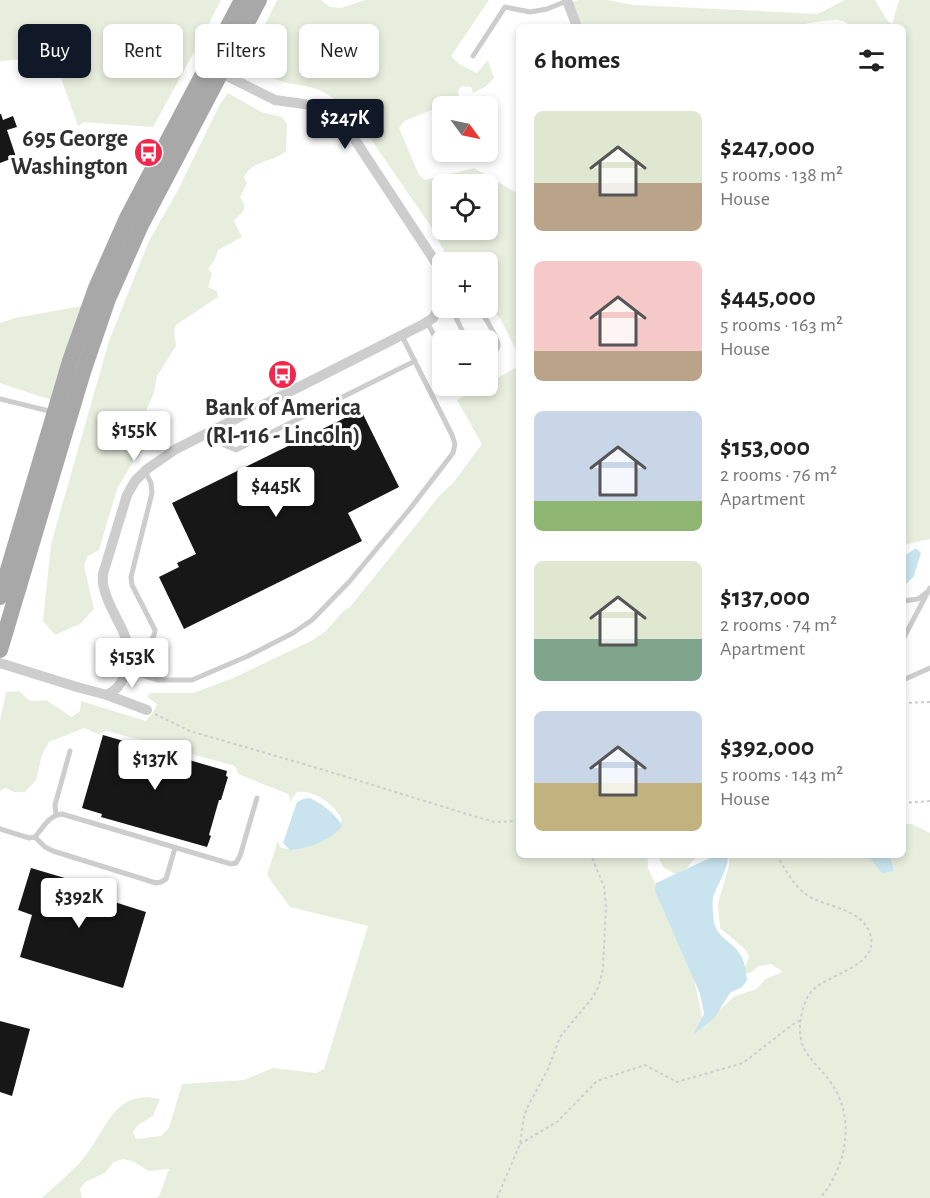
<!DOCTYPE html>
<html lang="en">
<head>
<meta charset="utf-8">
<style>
	body { margin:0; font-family:"Alegreya Sans",sans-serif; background:#f6f6f6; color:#222; height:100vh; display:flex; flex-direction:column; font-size:22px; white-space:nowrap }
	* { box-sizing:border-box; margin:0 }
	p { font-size:20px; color:#767676 }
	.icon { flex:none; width:33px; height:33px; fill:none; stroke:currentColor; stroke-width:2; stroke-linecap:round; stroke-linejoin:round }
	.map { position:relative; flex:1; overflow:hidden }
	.panel { position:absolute; left:516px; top:24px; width:390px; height:834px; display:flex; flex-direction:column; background:#fff; border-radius:9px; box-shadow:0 3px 9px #0003 }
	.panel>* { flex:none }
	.hud { position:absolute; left:18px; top:24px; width:408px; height:54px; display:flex; gap:12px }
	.needle { width:39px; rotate:123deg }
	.controls { position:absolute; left:432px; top:96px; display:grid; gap:12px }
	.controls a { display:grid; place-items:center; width:66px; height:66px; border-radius:9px; background:#fff; box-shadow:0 3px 9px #0003; font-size:30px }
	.price { position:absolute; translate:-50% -51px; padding:0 14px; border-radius:6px; background:#fff; color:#222; font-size:20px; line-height:39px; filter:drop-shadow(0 2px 3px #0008) }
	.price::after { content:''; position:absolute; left:50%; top:36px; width:18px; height:14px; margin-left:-9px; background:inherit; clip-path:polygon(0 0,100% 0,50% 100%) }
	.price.active { background:#111827; color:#fff }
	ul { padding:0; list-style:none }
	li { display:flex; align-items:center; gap:18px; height:150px; padding:0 18px }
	li span { display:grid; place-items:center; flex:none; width:168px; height:120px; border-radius:9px; color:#555 }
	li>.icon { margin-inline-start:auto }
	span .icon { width:72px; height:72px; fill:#fffc; stroke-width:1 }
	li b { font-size:26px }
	h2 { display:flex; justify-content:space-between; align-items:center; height:72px; padding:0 18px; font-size:26px }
	.chip { padding:0 21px; border-radius:9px; background:#fff; box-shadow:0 3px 9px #0003; font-size:21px; line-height:54px }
	.chip.active { background:#111827; color:#fff }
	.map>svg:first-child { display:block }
	.green { fill:#e8eede; fill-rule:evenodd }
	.water { fill:#c9e4ef }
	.building { fill:#171717 }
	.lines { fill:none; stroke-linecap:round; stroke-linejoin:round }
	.path { stroke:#cdcdcd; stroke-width:2; stroke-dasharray:3 3; stroke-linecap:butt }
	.service { stroke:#cdcdcd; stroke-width:5 }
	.minor { stroke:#cdcdcd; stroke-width:10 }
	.primary { stroke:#a8a8a8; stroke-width:16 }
	.labels { text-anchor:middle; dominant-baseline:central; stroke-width:6; stroke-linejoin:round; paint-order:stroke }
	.poi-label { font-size:24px; font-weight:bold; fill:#303030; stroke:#fff; text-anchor:end }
</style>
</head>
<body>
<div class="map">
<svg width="930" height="1198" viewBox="0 0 930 1198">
	<rect width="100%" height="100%" fill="#fff"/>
	<g class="green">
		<polygon points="0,0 221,0 198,45 153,127 84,122 78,126 55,61 42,53 38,58 0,61"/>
		<path d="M277 0H321L330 7 341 8 365 0H489L451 56 459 64 477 73 488 60 494 78 485 87 473 93 471 87 462 86 458 90 459 99 404 121 399 128 419 175 425 180 474 168 519 194V361L516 350 501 320 488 304V262H450L430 225 357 119C345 106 332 95 316 89 306 85 294 85 284 82 272 79 256 70 247 61ZM442 184H488V230H442Z"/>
		<polygon points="578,0 608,0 633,5 818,14 845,0 875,0 887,20 892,24 899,0 930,0 930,539 903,545 903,27 853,27 843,21 837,20 822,21 787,27 577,27 568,4"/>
		<path d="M228 93 261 112 282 117 287 124 286 152C281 154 276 158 272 159 262 162 249 166 244 177L247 183 240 197C249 210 243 211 234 221L242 237 218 250 215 259 208 269 212 274 208 287 217 291 218 297 176 325 174 332 176 346 157 376 154 393 143 418 145 434 150 443V447L137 455 117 489 99 550 88 556 84 565 94 609 80 624 55 635 43 621 51 544 109 341 149 241 178 190 220 104Z"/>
		<polygon points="88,305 54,401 0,383 0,323 15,318"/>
		<path d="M519 366V855H647L648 868 659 891 693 975 703 1020 706 1022 735 996 757 989 765 979 783 972 771 964 759 966 750 973H743L749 957 746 950 720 928 718 904 729 865V855H815L814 856C828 862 843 855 858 855 870 856 883 865 894 871L890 855H903V824H912L930 833V1198H157L160 1194 169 1169 149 1171 132 1161 123 1159 114 1162 105 1173 85 1182 80 1189 82 1198H42C55 1185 71 1173 83 1159 107 1130 113 1088 160 1099L153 1116 138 1125 133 1132 136 1139 161 1136 169 1128 182 1084 244 1080 273 1068 316 1073 324 1069 368 926 290 907 267 875 278 840 280 847C283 848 286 849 289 849 301 850 338 831 342 820 334 804 315 790 297 792L290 802V798L288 794 238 774 236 767 232 765 107 731 98 734 84 728 49 742 42 755 36 780 25 792H14L6 788 0 791V720L6 692 19 691 30 701 46 700 72 717 80 711 81 701 146 721 152 714 157 704 147 697 150 693H193L231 679 311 641 326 631 343 611 350 607 441 494 453 483 482 444 457 400 484 386H488V383Z"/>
		<polygon points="657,855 699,855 693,860 681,877 664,868"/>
	</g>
	<g class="water">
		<polygon points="916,548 921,553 914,576 905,585 903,585 903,557"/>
		<path d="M310 798C322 804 335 813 342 826 329 842 309 848 290 850L283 843 297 802 303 799Z"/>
		<path d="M711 855H727C731 866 716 885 713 898 712 905 713 915 714 922 718 939 732 941 740 954 745 962 746 971 747 980L742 987 730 993 715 1017 693 1035 704 1014 700 994 655 891 656 883 710 858Z"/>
		<path d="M815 855H890L894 871 882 873C878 868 873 861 868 858 853 850 830 862 813 856Z"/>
	</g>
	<g class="building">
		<polygon points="0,114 1,114 3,120 13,116 17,127 7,130 16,157 0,163"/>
		<polygon points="361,410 399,487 348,513 362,541 184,629 159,577 179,567 177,563 196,554 172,503"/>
		<polygon points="103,735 227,771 226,776 228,777 221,800 219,800 209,835 211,836 207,847 101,817 102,814 82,808"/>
		<polygon points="31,868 85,884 83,892 146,912 123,988 20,957 32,915 18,910"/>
		<polygon points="0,1021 30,1029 12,1096 0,1092"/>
	</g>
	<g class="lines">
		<g class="path">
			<polyline points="903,692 905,703"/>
			<polyline points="903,703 930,702"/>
			<polyline points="155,714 190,731 324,770 480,818 495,822 519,821"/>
			<polyline points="903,803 930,801"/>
			<path d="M777 855C784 868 794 886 807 895 825 907 859 908 869 931 884 966 828 973 812 991 804 1000 801 1014 800 1025 798 1052 815 1061 829 1080 850 1107 850 1145 835 1175 831 1184 826 1191 820 1198"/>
			<polyline points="520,1144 558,1121 597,1081 645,1065 677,1082 743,1063 792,1025 801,1020"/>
			<polyline points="497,1198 520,1144 524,1117 527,1108 548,1069 560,1037 593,997 599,985 603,969 606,906 604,887 591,855"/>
		</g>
		<g class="service">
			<polyline points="473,56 505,7 530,12 547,9 567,1"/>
			<path d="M476 308 480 309C484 317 499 338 498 346 497 352 492 354 488 357"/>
			<polyline points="427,322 442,350"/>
			<polyline points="467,340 456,318 461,314 474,308"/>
			<polyline points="0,399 53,412"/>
			<polyline points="215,429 224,445 236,450 415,361"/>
			<polyline points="903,601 918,599 926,593"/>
			<polyline points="903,639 930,588"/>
			<path d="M129 651C139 647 155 643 155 630L132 585 131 577 152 493 151 483 145 471"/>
			<polyline points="126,670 158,680 192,680 248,656 293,633 312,620 349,582 409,510 453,453 455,444 452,435 402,336"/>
			<polyline points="903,680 930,668"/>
			<polyline points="56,815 55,805 70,751"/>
			<path d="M0 829 29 838 35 837C43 828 49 815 62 814L231 864 236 863 240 856 257 798"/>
			<polyline points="35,837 45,847 53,851 156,883 161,882 166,879 175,848"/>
		</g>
		<g class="minor">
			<polyline points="567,0 577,27"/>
			<polyline points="215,70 275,100 325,107 340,117 442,272"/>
			<path d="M0 663 77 687 107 695C117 690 121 684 125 674 138 636 111 620 104 588 102 583 103 578 103 574L127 495 135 481 147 469 176 449 422 325 433 318 442 302"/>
			<polyline points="107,695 147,710"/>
		</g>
		<g class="primary">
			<polyline points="0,597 70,361 96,288 127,218 242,0"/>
			<polyline points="0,650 83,372 108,299 141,225 259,0"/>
		</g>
	</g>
	<defs>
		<symbol id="bus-disc" viewBox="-11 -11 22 22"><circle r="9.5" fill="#f1284b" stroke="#fff"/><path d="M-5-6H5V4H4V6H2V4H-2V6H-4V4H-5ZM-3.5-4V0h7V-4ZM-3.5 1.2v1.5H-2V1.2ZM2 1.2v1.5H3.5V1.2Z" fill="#fff"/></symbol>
	</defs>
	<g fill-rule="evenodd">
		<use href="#bus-disc" x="132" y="136" width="33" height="33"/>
		<use href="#bus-disc" x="266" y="358" width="33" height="33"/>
	</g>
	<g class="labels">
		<g class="poi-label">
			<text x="128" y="139">695 George<tspan x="128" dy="28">Washington</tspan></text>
			<text x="283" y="408" text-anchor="middle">Bank of America<tspan x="283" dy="28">(RI-116 - Lincoln)</tspan></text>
		</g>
	</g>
</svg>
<div class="controls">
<a><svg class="needle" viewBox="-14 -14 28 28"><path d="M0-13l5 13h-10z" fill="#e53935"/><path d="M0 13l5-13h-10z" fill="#767676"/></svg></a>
<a><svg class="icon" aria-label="locate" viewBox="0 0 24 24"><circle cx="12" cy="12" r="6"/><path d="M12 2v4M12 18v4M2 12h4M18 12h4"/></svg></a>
<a>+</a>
<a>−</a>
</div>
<b class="price active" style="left:345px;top:150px">$247K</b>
<b class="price" style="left:134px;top:462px">$155K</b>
<b class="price" style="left:276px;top:518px">$445K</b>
<b class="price" style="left:132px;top:689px">$153K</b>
<b class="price" style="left:155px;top:791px">$137K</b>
<b class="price" style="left:79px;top:929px">$392K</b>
<div class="hud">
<a class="chip active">Buy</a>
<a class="chip">Rent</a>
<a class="chip">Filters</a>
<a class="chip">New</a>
</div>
<section class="panel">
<h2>6 homes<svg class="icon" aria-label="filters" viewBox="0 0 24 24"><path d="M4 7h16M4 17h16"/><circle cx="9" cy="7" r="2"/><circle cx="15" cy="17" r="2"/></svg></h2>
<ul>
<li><span style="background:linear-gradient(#dfe7d0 60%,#b9a48a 0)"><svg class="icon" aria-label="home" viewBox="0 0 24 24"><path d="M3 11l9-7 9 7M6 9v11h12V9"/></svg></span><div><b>$247,000</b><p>5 rooms · 138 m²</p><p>House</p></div></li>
<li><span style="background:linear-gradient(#f6c9c9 75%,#b9a48a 0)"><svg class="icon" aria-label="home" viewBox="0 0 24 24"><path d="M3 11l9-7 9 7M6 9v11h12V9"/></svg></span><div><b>$445,000</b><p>5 rooms · 163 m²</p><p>House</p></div></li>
<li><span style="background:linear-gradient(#c9d6e8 75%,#8fb573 0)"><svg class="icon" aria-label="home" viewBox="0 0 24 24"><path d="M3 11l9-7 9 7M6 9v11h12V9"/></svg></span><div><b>$153,000</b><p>2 rooms · 76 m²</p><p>Apartment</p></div></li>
<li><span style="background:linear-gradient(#dfe7d0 65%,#7fa58c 0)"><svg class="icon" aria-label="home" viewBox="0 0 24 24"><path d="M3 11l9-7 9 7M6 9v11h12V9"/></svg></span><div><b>$137,000</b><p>2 rooms · 74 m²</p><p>Apartment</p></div></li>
<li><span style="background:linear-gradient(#c9d6e8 60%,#c2b280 0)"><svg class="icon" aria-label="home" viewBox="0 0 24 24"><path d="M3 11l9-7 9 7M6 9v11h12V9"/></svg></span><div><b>$392,000</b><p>5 rooms · 143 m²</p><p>House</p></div></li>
</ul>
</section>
</div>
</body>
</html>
